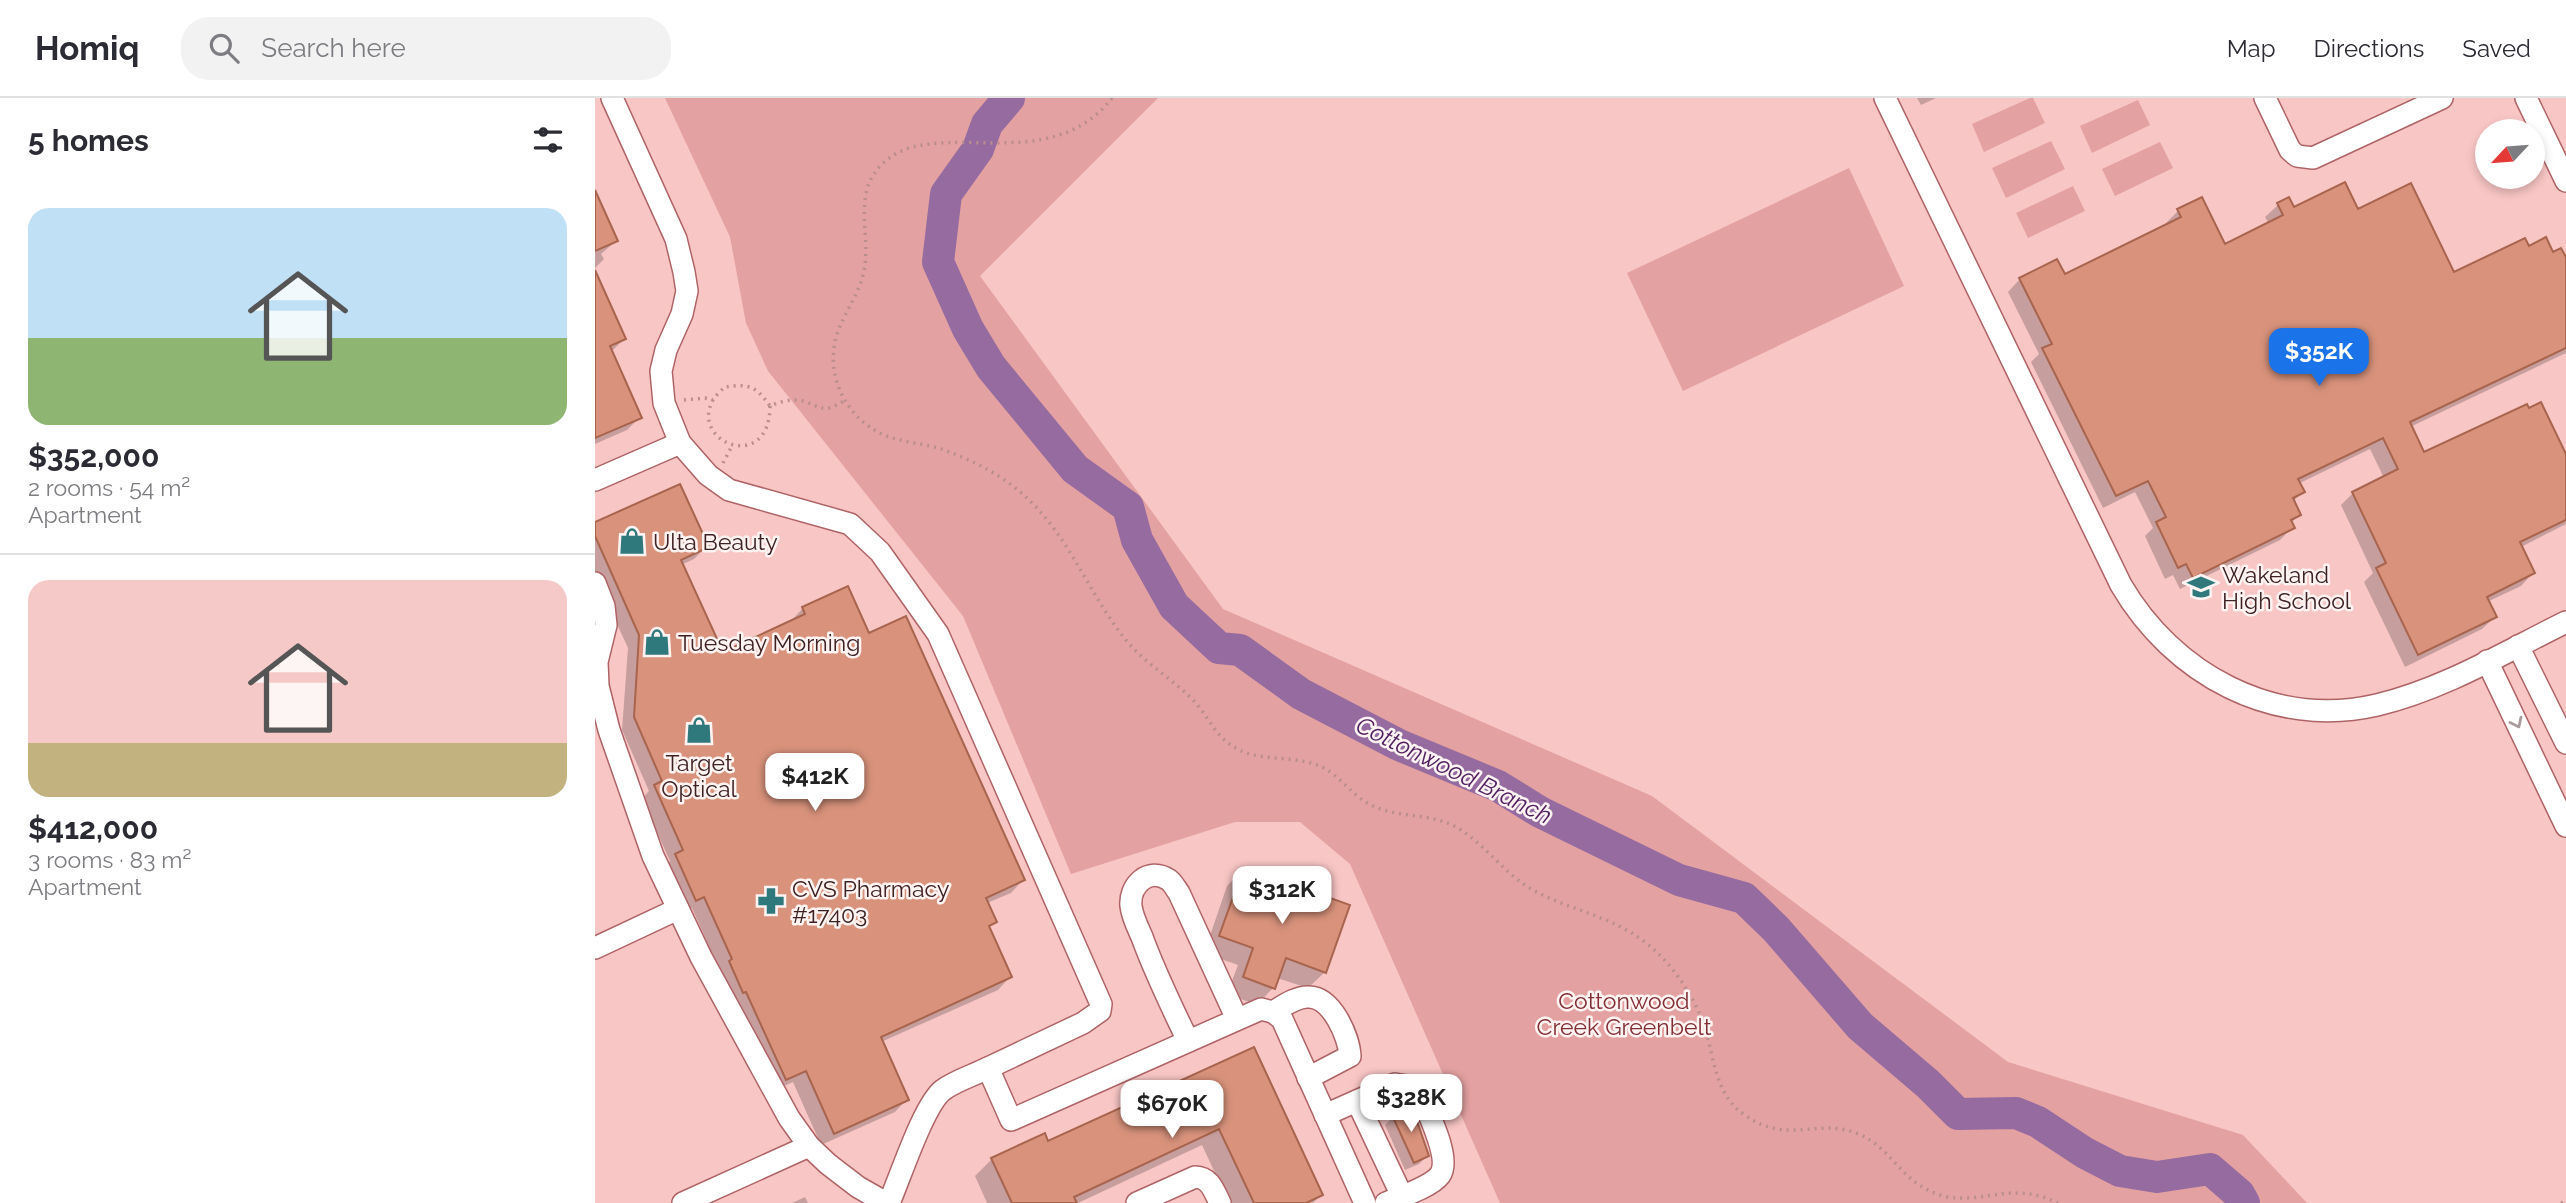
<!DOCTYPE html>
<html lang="en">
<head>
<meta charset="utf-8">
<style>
	body { margin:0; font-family:Raleway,sans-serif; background:#f2f2f3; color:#2b2b33; height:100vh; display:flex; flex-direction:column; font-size:26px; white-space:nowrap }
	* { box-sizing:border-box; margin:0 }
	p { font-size:23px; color:#7c7c81 }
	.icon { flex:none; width:38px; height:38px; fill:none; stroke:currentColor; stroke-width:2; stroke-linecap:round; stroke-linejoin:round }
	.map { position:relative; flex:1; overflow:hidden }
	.sheet { display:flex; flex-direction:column; background:#fff; width:595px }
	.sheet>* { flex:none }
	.needle { width:46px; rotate:244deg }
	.tools { position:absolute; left:1880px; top:21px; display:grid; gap:14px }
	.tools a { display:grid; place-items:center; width:70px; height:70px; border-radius:50%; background:#fff; box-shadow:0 4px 10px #0003; font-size:35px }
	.price { position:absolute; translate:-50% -60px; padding:0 16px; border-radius:14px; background:#fff; color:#222; font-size:23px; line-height:46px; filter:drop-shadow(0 2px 4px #0008) }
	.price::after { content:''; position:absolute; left:50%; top:42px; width:21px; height:16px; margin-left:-10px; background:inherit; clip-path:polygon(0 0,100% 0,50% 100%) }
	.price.current { background:#1a73e8; color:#fff }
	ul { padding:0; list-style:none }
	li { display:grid; align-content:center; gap:14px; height:371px; padding:0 28px }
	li+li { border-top:2px solid #e1e1e2 }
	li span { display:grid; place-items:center; height:217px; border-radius:21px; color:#555 }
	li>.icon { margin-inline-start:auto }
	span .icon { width:126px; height:126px; fill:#fffc; stroke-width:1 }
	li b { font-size:30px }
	h2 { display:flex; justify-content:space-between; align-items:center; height:84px; padding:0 28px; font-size:30px }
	header { display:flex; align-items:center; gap:42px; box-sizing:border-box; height:98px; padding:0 35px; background:#fff; border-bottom:2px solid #e1e1e2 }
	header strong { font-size:33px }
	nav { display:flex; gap:38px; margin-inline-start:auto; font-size:24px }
	.search { width:490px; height:63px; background:#f2f2f3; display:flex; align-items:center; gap:18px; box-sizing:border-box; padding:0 24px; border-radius:28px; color:#7c7c81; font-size:26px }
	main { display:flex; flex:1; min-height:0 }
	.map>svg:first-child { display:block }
	.green { fill:#e4a1a1 }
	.shadow { fill:#0003 }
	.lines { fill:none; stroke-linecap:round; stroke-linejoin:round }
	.stream { stroke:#956ba0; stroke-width:5 }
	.river { stroke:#956ba0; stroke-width:32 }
	.building { fill:#d9937c; stroke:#a8644d; stroke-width:2 }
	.minor-casing { stroke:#ae6466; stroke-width:24 }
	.path { stroke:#b98e8d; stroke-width:3.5; stroke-dasharray:2 5; stroke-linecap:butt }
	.minor { stroke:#fff; stroke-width:21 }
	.oneway { stroke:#aa9c9c }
	.labels { text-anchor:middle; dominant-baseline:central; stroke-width:5; stroke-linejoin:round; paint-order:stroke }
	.poi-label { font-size:23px; fill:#412223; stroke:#fcf3f2; text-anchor:start }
	.park-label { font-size:23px; fill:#852d34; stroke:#fcf3f2 }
	.water-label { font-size:24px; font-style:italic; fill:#541f61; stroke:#fcf3f2 }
</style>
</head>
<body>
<header>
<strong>Homiq</strong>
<div class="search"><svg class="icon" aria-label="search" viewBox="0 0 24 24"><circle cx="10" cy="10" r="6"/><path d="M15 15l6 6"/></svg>Search here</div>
<nav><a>Map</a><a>Directions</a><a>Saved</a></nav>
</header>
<main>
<section class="sheet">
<h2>5 homes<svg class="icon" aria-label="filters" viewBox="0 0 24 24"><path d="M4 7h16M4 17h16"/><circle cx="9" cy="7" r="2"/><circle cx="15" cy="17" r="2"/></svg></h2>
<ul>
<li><span style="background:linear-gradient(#bfe0f5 60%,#8fb573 0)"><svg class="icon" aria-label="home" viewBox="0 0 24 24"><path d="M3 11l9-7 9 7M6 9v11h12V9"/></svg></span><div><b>$352,000</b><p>2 rooms · 54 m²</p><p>Apartment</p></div></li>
<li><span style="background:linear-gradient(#f6c9c9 75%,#c2b280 0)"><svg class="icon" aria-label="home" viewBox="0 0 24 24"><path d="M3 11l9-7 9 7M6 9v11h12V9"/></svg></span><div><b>$412,000</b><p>3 rooms · 83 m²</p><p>Apartment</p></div></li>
</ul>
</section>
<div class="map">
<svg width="1971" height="1105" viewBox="0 0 1971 1105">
	<rect width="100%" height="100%" fill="#f8c6c5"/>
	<g class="green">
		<polygon points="70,0 563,0 385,178 628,511 1057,698 1413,964 1648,1037 1712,1105 905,1105 755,766 705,724 640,724 476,776 368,518 173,273 151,225 135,139"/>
		<polygon points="1435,0 1438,0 1450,25 1389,54 1377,26"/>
		<polygon points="1543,2 1555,27 1497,55 1485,28"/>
		<polygon points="1456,43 1470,71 1411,100 1397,70"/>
		<polygon points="1565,44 1578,70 1520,98 1507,71"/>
		<polygon points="1254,70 1309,188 1088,293 1032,175"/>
		<polygon points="1478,88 1490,113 1433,140 1421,115"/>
	</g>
	<g class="shadow">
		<polygon points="1322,0 1341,0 1326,7"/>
		<polygon points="0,97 21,143 6,156 9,161 0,170"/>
		<polygon points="1683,107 1698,111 1762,113 1858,177 1933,150 1957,156 1971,163 1971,255 1815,329 1828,356 1971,360 1971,426 1926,449 1938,475 1926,488 1892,504 1900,519 1887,531 1810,569 1769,484 1778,475 1746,407 1758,395 1789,380 1775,351 1703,386 1707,394 1698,404 1704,417 1696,425 1698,429 1685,442 1585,491 1578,477 1570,481 1550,438 1558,430 1540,394 1508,410 1436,264 1444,256 1413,194 1425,181 1469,179 1572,128 1571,125 1583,113 1629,148 1674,126 1670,119"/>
		<polygon points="0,176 29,241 16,254 45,319 32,332 0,346"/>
		<polygon points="0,426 111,449 99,461 86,467 127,556 196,523 208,510 274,537 428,782 416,795 392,805 400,824 393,830 415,879 403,892 286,944 312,1001 300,1014 226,1047 198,984 178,993 97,810 88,814 68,770 75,763 47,701 54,693 27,632 33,550 0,478"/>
		<polygon points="649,771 730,874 713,890 682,880 678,890 662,907 632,896 643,867 609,855 632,788"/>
		<polygon points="658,951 726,1097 718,1105 634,1105 607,1047 483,1105 392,1105 380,1078 397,1061 453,1045"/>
		<polygon points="798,1019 832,1058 824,1066 810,1072 790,1027"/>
		<polygon points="210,1099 213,1105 197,1105"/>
	</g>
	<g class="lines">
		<polyline class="stream" points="392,26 401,0"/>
		<polyline class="river" points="414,0 392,26 383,51 351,96 343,164 373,231 396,269 480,371 533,409 542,442 579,508 624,550 645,552 706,596 804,647 903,688 945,714 1084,782 1149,800 1181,831 1265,928 1333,986 1363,1016 1421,1015 1443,1024 1490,1055 1525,1073 1562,1079 1615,1071 1644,1096 1649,1105"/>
	</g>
	<g class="building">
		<polygon points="1750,84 1763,111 1816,85 1859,174 1930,140 1934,148 1951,139 1958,154 1966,150 1971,159 1971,250 1815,324 1829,354 1932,306 1934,310 1946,304 1971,356 1971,422 1925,444 1940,475 1892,499 1902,519 1823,557 1781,470 1791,465 1757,394 1803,371 1788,340 1703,381 1710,394 1698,400 1706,417 1696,422 1700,430 1598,480 1591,466 1583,470 1561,424 1571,419 1553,383 1521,398 1447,250 1457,246 1424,180 1462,161 1470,176 1586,119 1582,111 1607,99 1630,146 1688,117 1682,105 1694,99 1699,109"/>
		<polygon points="0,92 23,143 0,153"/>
		<polygon points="0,172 31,241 15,248 47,320 0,340"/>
		<polygon points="85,386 114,449 86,462 128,554 210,516 207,509 253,488 274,535 311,518 430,782 391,800 402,824 394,828 417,879 286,939 314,1002 239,1036 211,973 191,982 151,894 148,895 134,863 137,861 109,799 101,803 80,756 88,752 59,687 67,683 39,619 44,537 0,438 0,424"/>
		<polygon points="649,769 755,807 731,875 691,860 680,891 648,879 658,850 624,838"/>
		<polygon points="659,949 728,1097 711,1105 659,1105 624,1031 479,1099 482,1105 417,1105 396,1060 450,1035 453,1043"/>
		<polygon points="817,1009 834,1058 819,1065 797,1017"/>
	</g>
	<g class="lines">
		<defs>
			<g id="minor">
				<polyline points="17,0 81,141 89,174 92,193 87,216 71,252 66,273 69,305 85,345 113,377 134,392 255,426 285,454 343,536 506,906 505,913 488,925 393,970"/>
				<path d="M1290 0 1526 487C1578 576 1678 631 1782 607 1849 591 1910 554 1971 524"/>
				<polyline points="1670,0 1695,52 1702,58 1718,60 1847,0"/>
				<polyline points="1931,0 1971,83"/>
				<polyline points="0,382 85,345"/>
				<polyline points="0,485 9,508 11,527 2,564 3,588 14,632 58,758 106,859 194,1020 214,1048 233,1066 263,1089 291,1105"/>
				<polyline points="1923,548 1971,645"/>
				<polyline points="1892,563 1971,728"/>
				<polyline points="0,850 83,811"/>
				<path d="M678 914C688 908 702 898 714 899 737 899 754 939 755 958L713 980"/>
				<path d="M593 943C577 909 560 875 547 839 543 830 537 818 536 808 534 788 553 768 574 782 578 785 581 791 584 795L642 921"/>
				<polyline points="762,1003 807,1098"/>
				<path d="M730 1017 800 986 812 988 824 993C831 1011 857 1060 845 1077 836 1089 805 1099 791 1105"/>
				<polyline points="88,1105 214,1048"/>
				<path d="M294 1105C305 1080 329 1006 348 992 360 983 379 977 393 970L416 1022 666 911 678 914 687 921 770 1105"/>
				<path d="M542 1105 600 1079C615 1079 619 1093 625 1105"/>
			</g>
		</defs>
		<use href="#minor" class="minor-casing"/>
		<g class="path">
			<path d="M517 0C446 91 315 0 274 85 263 114 276 147 268 177 262 201 245 220 240 244 232 282 253 321 289 337 308 345 330 345 349 352 380 363 413 380 437 405 477 445 495 497 530 541 550 566 577 580 599 603 613 618 620 638 639 649 666 666 700 655 729 670 747 680 758 699 778 708 806 721 839 714 866 732 892 749 911 777 938 792 976 813 1012 816 1050 844 1076 864 1098 896 1109 927 1120 960 1119 997 1151 1018 1194 1047 1221 1020 1261 1035 1300 1050 1305 1088 1352 1099 1393 1105 1417 1083 1463 1105"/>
			<polyline points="89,302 110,300 118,302"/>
			<path d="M175 308C175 376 94 345 118 302 121 297 126 293 129 289 154 286 160 287 175 308 185 304 197 300 208 303 228 310 229 315 249 303"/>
			<polyline points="128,365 137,348"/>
			<polyline points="1966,1105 1971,1103"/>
		</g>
		<use href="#minor" class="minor"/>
	</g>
	<defs><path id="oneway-chevron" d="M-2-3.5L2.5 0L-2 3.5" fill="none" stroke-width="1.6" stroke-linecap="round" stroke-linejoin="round" transform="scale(1.75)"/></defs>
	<use class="oneway" href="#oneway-chevron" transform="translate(1922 625) rotate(64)"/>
	<defs>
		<symbol id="shop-bare" viewBox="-9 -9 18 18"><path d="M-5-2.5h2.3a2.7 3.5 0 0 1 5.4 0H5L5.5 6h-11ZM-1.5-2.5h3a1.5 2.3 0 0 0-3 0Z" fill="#2f787c" stroke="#fcf3f2" stroke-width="2.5" paint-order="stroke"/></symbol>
		<symbol id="school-bare" viewBox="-9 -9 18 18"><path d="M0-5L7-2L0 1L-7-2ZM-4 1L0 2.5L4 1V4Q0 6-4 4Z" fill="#2f787c" stroke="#fcf3f2" stroke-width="2.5" paint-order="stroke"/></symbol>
		<symbol id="pharmacy-bare" viewBox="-9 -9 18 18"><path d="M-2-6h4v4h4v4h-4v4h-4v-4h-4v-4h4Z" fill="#2f787c" stroke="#fcf3f2" stroke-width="2.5" paint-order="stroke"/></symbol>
	</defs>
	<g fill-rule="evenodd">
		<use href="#shop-bare" x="18" y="424" width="38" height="38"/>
		<use href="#school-bare" x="1587" y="470" width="38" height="38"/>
		<use href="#shop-bare" x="43" y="525" width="38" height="38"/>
		<use href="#shop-bare" x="85" y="613" width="38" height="38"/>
		<use href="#pharmacy-bare" x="157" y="784" width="38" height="38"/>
	</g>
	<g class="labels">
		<g class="poi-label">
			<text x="58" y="443">Ulta Beauty</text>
			<text x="1627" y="476">Wakeland<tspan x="1627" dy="26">High School</tspan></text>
			<text x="83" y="544">Tuesday Morning</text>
			<text x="104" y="664" text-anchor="middle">Target<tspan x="104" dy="26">Optical</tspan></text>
			<text x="197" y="790">CVS Pharmacy<tspan x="197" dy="26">#17403</tspan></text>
		</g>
		<g class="park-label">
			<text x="1029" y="902">Cottonwood<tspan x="1029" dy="26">Creek Greenbelt</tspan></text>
		</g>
		<g class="water-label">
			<text transform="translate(859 672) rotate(26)">Cottonwood Branch</text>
		</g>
	</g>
</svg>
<div class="tools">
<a><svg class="needle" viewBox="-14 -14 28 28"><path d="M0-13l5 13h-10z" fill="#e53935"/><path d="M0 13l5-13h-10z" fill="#7c7c81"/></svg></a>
</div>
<b class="price current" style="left:1724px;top:290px">$352K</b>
<b class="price" style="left:220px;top:715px">$412K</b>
<b class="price" style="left:687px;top:828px">$312K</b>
<b class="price" style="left:816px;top:1036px">$328K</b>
<b class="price" style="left:577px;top:1042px">$670K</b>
</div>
</main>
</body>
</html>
